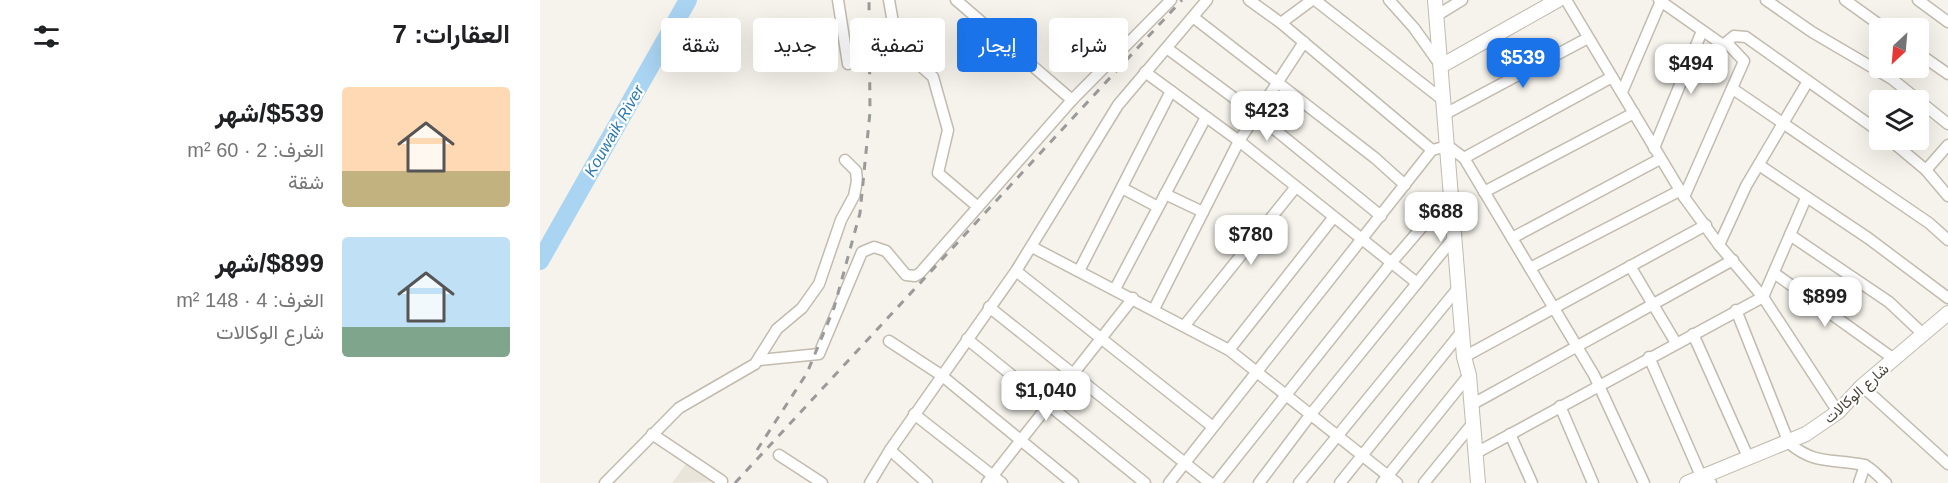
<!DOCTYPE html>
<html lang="ar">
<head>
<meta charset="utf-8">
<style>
	body { margin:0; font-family:Arial,Vazirmatn,sans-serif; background:#f6f6f6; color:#202124; direction:rtl; height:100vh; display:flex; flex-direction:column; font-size:22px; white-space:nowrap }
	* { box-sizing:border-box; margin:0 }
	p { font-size:20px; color:#757577 }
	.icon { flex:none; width:33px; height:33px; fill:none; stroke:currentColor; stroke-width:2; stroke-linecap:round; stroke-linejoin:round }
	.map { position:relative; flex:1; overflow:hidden; direction:ltr }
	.side { display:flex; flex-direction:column; background:#fff; width:540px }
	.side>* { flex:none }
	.banner { position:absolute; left:18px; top:18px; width:570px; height:54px; direction:rtl; display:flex; gap:12px }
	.needle { width:39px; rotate:206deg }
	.fabs { position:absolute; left:1329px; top:18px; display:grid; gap:12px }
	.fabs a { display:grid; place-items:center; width:60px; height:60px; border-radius:6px; background:#fff; box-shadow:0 6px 24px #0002; font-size:30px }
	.price { position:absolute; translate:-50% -51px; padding:0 14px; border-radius:12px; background:#fff; color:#222; font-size:20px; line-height:39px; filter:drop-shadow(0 2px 3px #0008) }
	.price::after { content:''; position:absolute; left:50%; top:36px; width:18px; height:14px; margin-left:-9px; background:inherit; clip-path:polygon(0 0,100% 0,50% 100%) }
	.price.selected { background:#1a73e8; color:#fff }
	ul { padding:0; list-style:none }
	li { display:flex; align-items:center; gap:18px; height:150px; padding:0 30px }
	li span { display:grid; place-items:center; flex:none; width:168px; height:120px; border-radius:6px; color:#555 }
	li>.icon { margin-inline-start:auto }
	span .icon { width:72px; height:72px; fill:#fffc; stroke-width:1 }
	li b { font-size:26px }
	h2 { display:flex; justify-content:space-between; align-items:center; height:72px; padding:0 30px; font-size:26px }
	.pill { padding:0 21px; border-radius:6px; background:#fff; box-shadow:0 6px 24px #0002; font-size:21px; line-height:54px }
	.pill.selected { background:#1a73e8; color:#fff }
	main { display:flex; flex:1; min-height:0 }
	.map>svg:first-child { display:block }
	.residential { fill:#eae5da }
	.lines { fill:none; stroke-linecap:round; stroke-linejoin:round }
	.river { stroke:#a9d4f2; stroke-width:18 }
	.minor-casing { stroke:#c2bbae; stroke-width:13 }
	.tertiary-casing { stroke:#c2bbae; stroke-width:16 }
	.minor { stroke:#fff; stroke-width:10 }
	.tertiary { stroke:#fff; stroke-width:14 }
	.rail { stroke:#9a9a9a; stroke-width:3; stroke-dasharray:8 8; stroke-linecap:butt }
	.labels { text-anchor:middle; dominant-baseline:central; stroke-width:4.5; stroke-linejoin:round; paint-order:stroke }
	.street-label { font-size:15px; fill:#4b4439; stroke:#fff }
	.water-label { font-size:16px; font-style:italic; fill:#2e7ab2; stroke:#fff }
</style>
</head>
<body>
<main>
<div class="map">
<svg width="1408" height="483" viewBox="0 0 1408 483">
	<rect width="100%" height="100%" fill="#f6f3ec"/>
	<polygon class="residential" points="146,464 176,482 132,483"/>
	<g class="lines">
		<polyline class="river" points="0,261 148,0"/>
		<defs>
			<g id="minor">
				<polyline points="298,0 308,64"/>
				<polyline points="349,0 357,45 393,77 408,130 398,173 438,207"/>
				<polyline points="416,0 532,100"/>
				<polyline points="709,0 741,23 892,150"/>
				<polyline points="775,0 903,100"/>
				<polyline points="849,0 874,28 901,66"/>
				<polyline points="1026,0 1144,197 1179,245 1223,297 1298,412"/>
				<polyline points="1119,0 1183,45 1194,36 1206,37 1340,132"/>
				<polyline points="1226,0 1272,32 1352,79 1408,124"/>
				<polyline points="1305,0 1344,28"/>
				<polyline points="1378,0 1408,22"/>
				<polyline points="896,16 922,0"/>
				<polyline points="653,17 835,158 865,185"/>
				<polyline points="741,23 772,0"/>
				<polyline points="628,49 717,115 841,216"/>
				<polyline points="1378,53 1408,74"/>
				<polyline points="605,72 699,141 877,283"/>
				<polyline points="1193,89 1389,223 1408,240"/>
				<polyline points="1082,92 1121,1"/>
				<polyline points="905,114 1048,38"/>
				<polyline points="1350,140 1386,170 1408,196"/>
				<polyline points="1114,148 1162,31"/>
				<polyline points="924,158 1072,77"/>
				<polyline points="1219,165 1328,238 1408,298"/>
				<polyline points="1386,170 1408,145"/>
				<polyline points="582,188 618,207"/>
				<polyline points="944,192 1094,113"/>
				<polyline points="625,194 663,212"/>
				<polyline points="1144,197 1204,61 1187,43"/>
				<polyline points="1250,235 1349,302 1383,334"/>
				<polyline points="972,238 1120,159"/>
				<polyline points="1179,245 1206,186 1268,81"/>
				<polyline points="492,247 689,350 857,483"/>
				<polyline points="1090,266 1136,343"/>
				<polyline points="990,268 1141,190"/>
				<polyline points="476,271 673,427"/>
				<polyline points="539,271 631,91"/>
				<polyline points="1234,273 1354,359"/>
				<polyline points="575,289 666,117"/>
				<polyline points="449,307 670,483"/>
				<polyline points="614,309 699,141 764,42"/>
				<path d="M1196 310 1249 443C1276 466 1293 458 1324 465 1331 467 1340 478 1346 483"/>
				<polyline points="645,325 755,188"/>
				<polyline points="1153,334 1208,457"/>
				<polyline points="427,339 605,483"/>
				<polyline points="349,341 401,375 533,483"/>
				<polyline points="689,350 793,218"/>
				<polyline points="924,357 1166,225"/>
				<polyline points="1109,357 1161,476 1165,482 1171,483"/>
				<polyline points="220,360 279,354 322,252 334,247 346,251 366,275 375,276 380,273 532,100 631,0"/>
				<polyline points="1322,386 1408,464"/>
				<polyline points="931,405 1193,260"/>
				<polyline points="1020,406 1053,483"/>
				<polyline points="374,414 462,483"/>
				<polyline points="112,434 182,481 180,483"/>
				<polyline points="970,434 992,483"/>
				<polyline points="350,450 387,483"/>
				<polyline points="936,453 1223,297 1266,198"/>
				<polyline points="239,455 282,483"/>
				<polyline points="65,483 139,408 215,364 237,329 262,308 279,284 301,220 314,196 317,181 316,171 305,160"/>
				<polyline points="330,483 350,450 476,271 578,105 667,0"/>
				<polyline points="447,483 593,298"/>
				<polyline points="629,483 892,150 908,146 924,158 1054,375 1104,483"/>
				<polyline points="676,483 851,263 912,192"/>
				<polyline points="719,483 771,414 916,235"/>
				<polyline points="759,483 919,287"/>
				<polyline points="800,483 923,330"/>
				<polyline points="842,483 929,375"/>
				<polyline points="884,483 933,423"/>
				<polyline points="1319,483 1325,465"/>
			</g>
			<g id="tertiary">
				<polyline points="895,0 924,357 929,375 938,483"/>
				<polyline points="901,66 1018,0"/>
				<polyline points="1147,483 1266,434 1298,412 1322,386 1408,313"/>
			</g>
		</defs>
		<use href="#minor" class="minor-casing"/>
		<use href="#tertiary" class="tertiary-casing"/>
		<use href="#minor" class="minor"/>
		<use href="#tertiary" class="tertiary"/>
		<g class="rail">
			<polyline points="217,450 267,373 294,308 320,213 330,112 329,0"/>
			<polyline points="195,483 642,0"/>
		</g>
	</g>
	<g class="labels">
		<g class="street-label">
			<text transform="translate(1316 393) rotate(-42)">شارع الوكالات</text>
		</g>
		<g class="water-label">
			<text transform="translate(74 131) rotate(-60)">Kouwaik River</text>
		</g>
	</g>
</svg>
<div class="fabs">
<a><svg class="needle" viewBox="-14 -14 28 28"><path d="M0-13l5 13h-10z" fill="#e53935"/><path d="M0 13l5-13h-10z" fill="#757577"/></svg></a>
<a><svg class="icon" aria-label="layers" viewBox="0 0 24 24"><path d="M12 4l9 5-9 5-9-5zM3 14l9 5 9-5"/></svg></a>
</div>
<b class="price selected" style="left:983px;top:89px">$539</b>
<b class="price" style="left:1151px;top:95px">$494</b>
<b class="price" style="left:727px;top:142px">$423</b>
<b class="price" style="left:901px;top:243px">$688</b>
<b class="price" style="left:711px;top:266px">$780</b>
<b class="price" style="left:1285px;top:328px">$899</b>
<b class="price" style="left:506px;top:422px">$1,040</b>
<div class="banner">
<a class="pill">شراء</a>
<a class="pill selected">إيجار</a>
<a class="pill">تصفية</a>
<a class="pill">جديد</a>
<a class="pill">شقة</a>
</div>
</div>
<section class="side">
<h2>العقارات: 7<svg class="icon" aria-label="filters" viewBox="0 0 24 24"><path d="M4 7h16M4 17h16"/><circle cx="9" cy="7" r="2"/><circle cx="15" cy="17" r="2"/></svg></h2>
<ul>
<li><span style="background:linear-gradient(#ffd9b3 70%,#c2b280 0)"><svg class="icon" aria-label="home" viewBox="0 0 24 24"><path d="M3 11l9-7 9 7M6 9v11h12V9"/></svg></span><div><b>$539/شهر</b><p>الغرف: 2 · 60 m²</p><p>شقة</p></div></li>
<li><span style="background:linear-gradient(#bfe0f5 75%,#7fa58c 0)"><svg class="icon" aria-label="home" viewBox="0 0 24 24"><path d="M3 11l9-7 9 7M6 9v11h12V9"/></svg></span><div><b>$899/شهر</b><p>الغرف: 4 · 148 m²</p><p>شارع الوكالات</p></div></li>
</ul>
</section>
</main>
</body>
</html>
